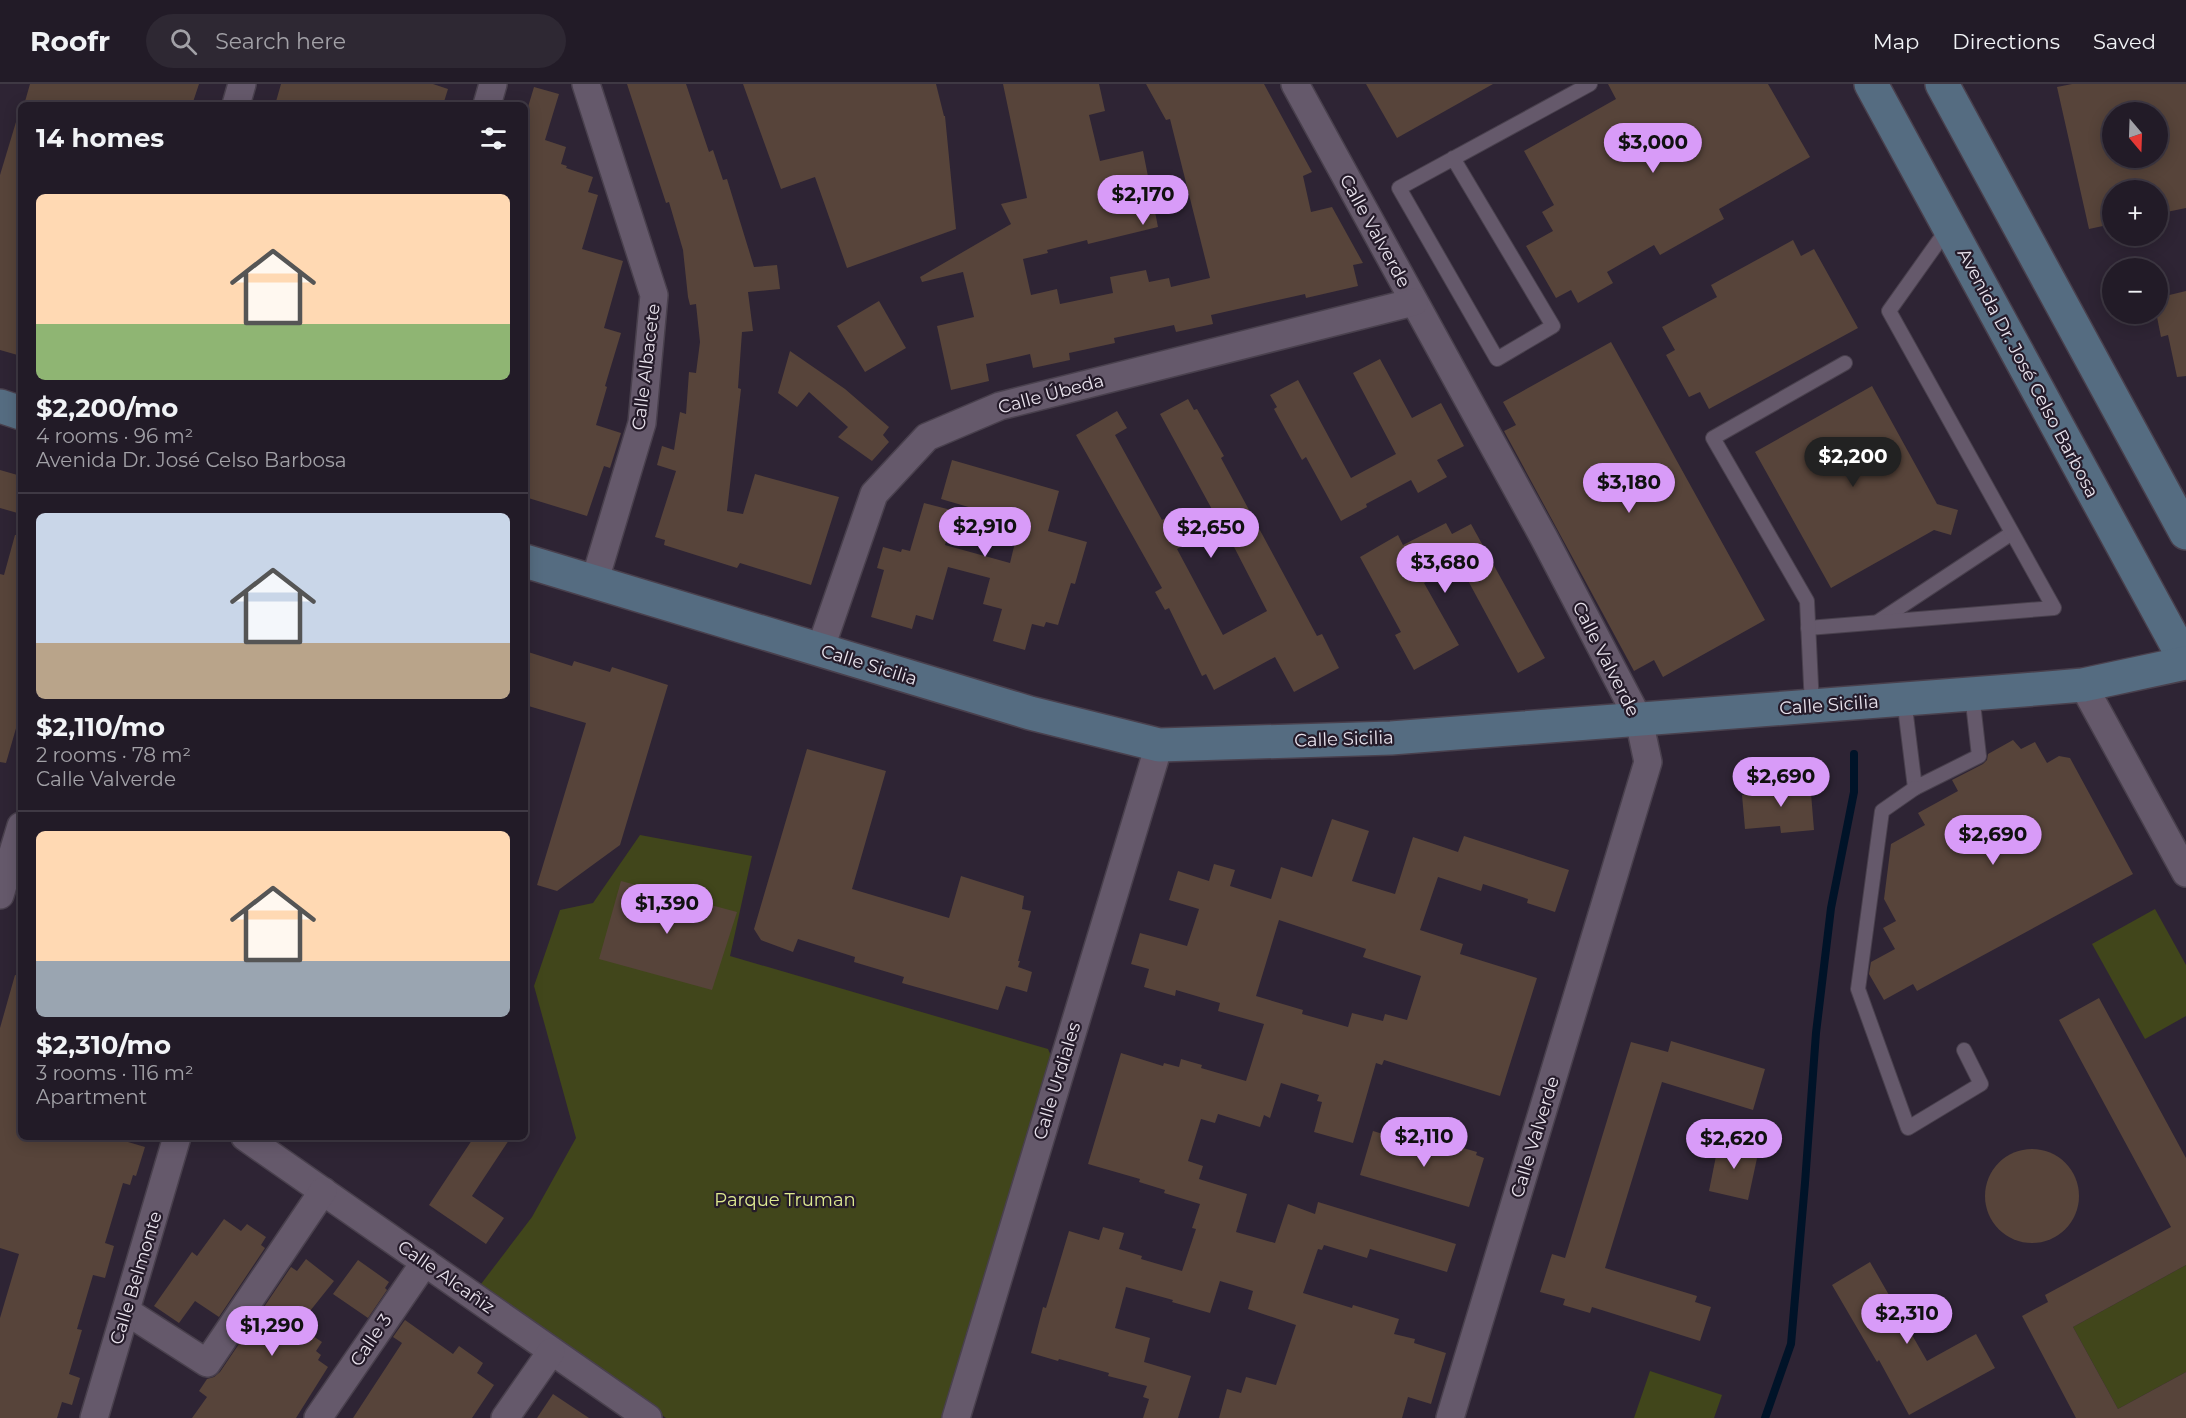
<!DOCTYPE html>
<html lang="en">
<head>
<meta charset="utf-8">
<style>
	body { margin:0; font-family:Montserrat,sans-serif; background:#2e2833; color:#f1f3f6; height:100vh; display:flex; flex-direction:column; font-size:22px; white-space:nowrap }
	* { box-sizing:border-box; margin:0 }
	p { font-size:20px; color:#a2a1a7 }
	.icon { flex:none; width:33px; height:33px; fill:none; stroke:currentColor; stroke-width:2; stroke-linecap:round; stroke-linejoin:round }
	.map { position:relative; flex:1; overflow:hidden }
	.side { position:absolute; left:18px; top:18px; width:510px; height:1038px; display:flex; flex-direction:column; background:#221b27; border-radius:9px; box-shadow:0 3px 15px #0003,0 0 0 2px #3f3944 }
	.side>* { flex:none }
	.needle { width:39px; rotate:161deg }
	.buttons { position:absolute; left:2102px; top:18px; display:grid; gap:12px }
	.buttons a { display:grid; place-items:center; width:66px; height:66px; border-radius:50%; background:#221b27; box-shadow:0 3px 15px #0003,0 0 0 2px #3f3944; font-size:30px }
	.price { position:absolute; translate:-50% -51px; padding:0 14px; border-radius:21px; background:#d89bf8; color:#111; font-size:20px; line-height:39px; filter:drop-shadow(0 2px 3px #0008) }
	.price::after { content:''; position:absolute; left:50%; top:36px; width:18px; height:14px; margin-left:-9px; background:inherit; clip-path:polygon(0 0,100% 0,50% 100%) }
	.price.on { background:#222; color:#fff }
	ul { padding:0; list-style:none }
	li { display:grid; align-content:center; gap:12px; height:318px; padding:0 18px }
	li+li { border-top:2px solid #3f3944 }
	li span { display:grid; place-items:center; height:186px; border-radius:9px; color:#555 }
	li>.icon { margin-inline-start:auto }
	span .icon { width:108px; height:108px; fill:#fffc; stroke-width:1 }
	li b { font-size:26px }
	h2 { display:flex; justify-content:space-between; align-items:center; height:72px; padding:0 18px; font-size:26px }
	header { display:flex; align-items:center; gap:36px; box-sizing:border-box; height:84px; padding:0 30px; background:#221b27; border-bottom:2px solid #3f3944 }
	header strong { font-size:28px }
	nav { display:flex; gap:33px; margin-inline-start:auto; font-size:21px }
	.search { width:420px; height:54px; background:#2e2833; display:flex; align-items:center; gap:15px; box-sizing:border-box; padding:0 21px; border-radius:33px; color:#a2a1a7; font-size:22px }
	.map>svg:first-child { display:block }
	.green { fill:#41461b }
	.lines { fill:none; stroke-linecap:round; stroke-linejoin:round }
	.stream { stroke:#001328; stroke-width:8 }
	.building { fill:#57443a; fill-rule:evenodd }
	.lane-casing { stroke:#49404d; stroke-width:16 }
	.street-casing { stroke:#49404d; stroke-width:30 }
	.secondary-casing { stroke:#49404d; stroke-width:36 }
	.lane { stroke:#65596b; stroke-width:14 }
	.street { stroke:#65596b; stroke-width:27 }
	.secondary { stroke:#556c81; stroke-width:33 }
	.labels { text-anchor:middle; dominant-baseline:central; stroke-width:4.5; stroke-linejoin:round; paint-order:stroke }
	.street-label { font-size:18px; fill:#e9e3ed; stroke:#251b2a }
	.park-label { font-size:18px; fill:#deea90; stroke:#251b2a }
</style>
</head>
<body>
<header>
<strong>Roofr</strong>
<div class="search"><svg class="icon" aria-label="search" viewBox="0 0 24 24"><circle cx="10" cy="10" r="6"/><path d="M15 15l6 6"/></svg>Search here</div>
<nav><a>Map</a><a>Directions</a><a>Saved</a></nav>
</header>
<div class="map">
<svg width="2186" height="1334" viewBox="0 0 2186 1334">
	<rect width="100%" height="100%" fill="#2e2434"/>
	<g class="green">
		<polygon points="640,751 752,772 730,872 1048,965 1056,983 945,1334 666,1334 478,1204 532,1133 576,1054 534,902 560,826 593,819"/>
		<polygon points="2155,825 2186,881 2186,932 2145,955 2092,860"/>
		<polygon points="2186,1181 2186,1288 2118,1325 2073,1243"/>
		<polygon points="1650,1287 1722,1311 1714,1334 1634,1334"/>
	</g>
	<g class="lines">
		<polyline class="stream" points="1765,1334 1791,1260 1805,1099 1816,949 1831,824 1854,708 1854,670"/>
	</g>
	<g class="building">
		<polygon points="30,0 199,0 192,21 24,21"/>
		<polygon points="281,0 433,0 448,5 443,21 275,21"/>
		<polygon points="627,0 686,0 709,68 713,66 723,96 727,95 754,183 777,181 780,205 748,208 753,247 742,248 738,304 741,305 727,427 743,430 755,390 839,413 811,501 740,479 737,484 664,461 665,456 655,453 676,387 657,381 662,362 674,366 680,328 686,330 689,288 696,289 700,258 696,220 690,221 688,213 683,166 669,118 666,119"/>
		<polygon points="743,0 936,0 944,32 945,32 956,145 847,184 815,93 781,105"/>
		<polygon points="1003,0 1099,0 1105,27 1089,31 1100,77 1143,67 1158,143 1088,160 1087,156 1047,166 1048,169 1023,175 1031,211 1057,205 1060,220 1113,209 1110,193 1146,186 1149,198 1169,194 1171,203 1210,194 1170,35 1166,36 1146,0 1264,0 1312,88 1303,92 1311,128 1332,123 1363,179 1353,181 1358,202 1306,214 1305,210 1211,231 1213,240 1176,248 1174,241 1114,254 1115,259 1069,269 1070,276 1033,284 1030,270 986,280 989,297 951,306 937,242 974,233 963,188 922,198 920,193 1011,140 1001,120 1027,114"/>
		<polygon points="1366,0 1493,0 1397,54"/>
		<polygon points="1608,0 1768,0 1810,73 1719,125 1724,135 1660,171 1654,161 1607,188 1613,199 1578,219 1571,206 1556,214 1526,162 1553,147 1542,128 1554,121 1524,67 1616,15"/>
		<path d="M2072 0H2186V124L2157 130V106H2112V140L2089 145 2057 3ZM2112 28H2157V74H2112Z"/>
		<polygon points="534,3 559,10 545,56 566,63 561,80 567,82 566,84 593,93 588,108 598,111 582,165 623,177 604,244 621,249 605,302 607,303 596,341 621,349 610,384 604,382 587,432 525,413 525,33"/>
		<polygon points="16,38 21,39 21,272 0,266 0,91"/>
		<polygon points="1793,156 1801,172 1814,165 1858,244 1709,325 1700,308 1689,313 1666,271 1675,266 1662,243 1717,213 1711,201"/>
		<polygon points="2186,207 2186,292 2177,293 2168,251 2161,253 2157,233 2157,214"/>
		<polygon points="879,217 906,264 865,288 837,242"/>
		<polygon points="1611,258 1765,536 1663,593 1654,576 1634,587 1504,347 1516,341 1503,318"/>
		<polygon points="790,267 845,305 889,343 883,351 889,358 872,377 838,353 848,343 809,308 797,323 778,309"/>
		<polygon points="1380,275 1412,334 1441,319 1464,362 1437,376 1447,393 1418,409 1411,396 1366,420 1367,423 1341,437 1306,373 1302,376 1274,325 1277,323 1270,311 1298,296 1351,394 1396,370 1353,289"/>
		<polygon points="1872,302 1937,420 1958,426 1951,451 1934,446 1831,504 1755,368"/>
		<polygon points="1188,315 1194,326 1197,325 1224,372 1221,374 1317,552 1322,550 1339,584 1294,608 1275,573 1214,606 1206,590 1202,592 1169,524 1165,526 1155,508 1162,504 1076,351 1117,327 1127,344 1115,351 1162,436 1170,432 1186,460 1177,465 1223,551 1267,527 1216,428 1214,429 1160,330"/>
		<polygon points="952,376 1059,407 1048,447 1087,458 1075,500 1071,499 1058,541 1046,538 1044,543 1032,540 1025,566 993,557 1002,525 983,520 990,494 948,483 933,536 916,531 912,545 871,533 884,486 877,484 883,463 901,468 902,465 910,467 924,419 955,427 945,461 1010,479 1020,438 941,415"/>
		<polygon points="0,386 21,392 21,430 0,424"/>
		<polygon points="1446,439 1452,450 1471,440 1545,574 1518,589 1459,480 1424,499 1459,561 1414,586 1395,551 1401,548 1360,473 1398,451 1403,461"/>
		<polygon points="15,451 21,451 21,627 6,679 0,678 0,490 4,491"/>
		<polygon points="525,567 572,582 574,577 610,588 612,583 668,601 620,761 557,807 537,801 586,639 525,621"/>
		<polygon points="2013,656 2021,665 2035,658 2047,679 2059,672 2070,674 2133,790 1917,907 1913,900 1884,916 1869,890 1871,878 1895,865 1883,844 1896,837 1884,815 1891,760 1925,741 1918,729 1958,707 1952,696 1983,680 1987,676 1988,670"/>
		<polygon points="807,665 886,687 852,805 949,834 961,792 1024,812 1022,825 1031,827 1018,877 1020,877 1018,883 1032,888 1027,908 1006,902 998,926 902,899 904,893 854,878 855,873 798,855 793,868 761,856 754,845"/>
		<polygon points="1810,697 1814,746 1781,749 1780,742 1745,745 1742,711 1777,708 1776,700"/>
		<path d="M1332 735 1369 747 1352 797 1395 810 1413 753 1458 768 1464 752 1569 786 1555 828 1527 819 1528 815 1483 800 1481 807 1438 793 1420 846 1463 860 1460 870 1537 894 1500 1012 1384 976 1382 981 1376 979 1353 1059 1314 1048 1322 1018 1317 1017 1319 1011 1281 999 1270 1034 1264 1031 1260 1043 1218 1030 1215 1039 1201 1035 1188 1077 1203 1082 1199 1095 1247 1110 1236 1148 1275 1159 1288 1120 1315 1130 1318 1118 1456 1160 1447 1188 1370 1165 1367 1174 1324 1161 1322 1166 1318 1165 1303 1209 1352 1224 1353 1221 1399 1235 1394 1250 1415 1255 1414 1259 1446 1269 1431 1320 1408 1313 1402 1334H1219L1227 1305 1241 1309 1246 1293 1276 1301 1296 1241 1248 1225 1253 1207 1220 1197 1210 1229 1172 1218 1173 1216 1126 1203 1115 1244 1150 1254 1144 1278 1191 1292 1178 1334H1143L1149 1315 1143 1313 1147 1302 1108 1292 1109 1289 1059 1275 1058 1277 1031 1269 1043 1223 1046 1224 1069 1147 1099 1156 1103 1143 1124 1149 1119 1165 1142 1172 1141 1175 1182 1187 1196 1145 1192 1144 1200 1120 1164 1109 1165 1106 1139 1098 1140 1095 1088 1080 1121 969 1163 982 1164 979 1179 983 1181 975 1202 981 1201 984 1246 997 1264 940 1218 927 1220 919 1176 906 1175 912 1144 903 1149 885 1131 880 1140 849 1187 862 1199 825 1169 816 1178 787 1209 797 1214 780 1235 786 1230 802 1271 815 1281 783 1312 793ZM1279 836 1366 865 1363 873 1421 892 1407 936 1385 930 1383 937 1352 929 1348 943 1302 930 1303 926 1256 912Z"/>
		<polygon points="621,797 737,828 712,906 599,875"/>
		<polygon points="15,891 21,892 21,1053 111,1053 145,1063 136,1092 133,1091 130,1101 123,1099 105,1159 114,1162 105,1194 93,1191 77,1245 82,1246 69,1290 80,1294 72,1321 62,1318 57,1334 0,1334 0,1234 19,1170 0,1164 0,944"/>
		<polygon points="2099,914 2186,1074 2186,1181 2073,1243 2118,1325 2186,1288 2186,1334 2076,1334 2022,1232 2048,1218 2045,1211 2171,1143 2059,936"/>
		<polygon points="1671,957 1765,985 1753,1026 1662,998 1605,1184 1697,1212 1695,1218 1711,1223 1700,1257 1592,1223 1590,1229 1563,1221 1565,1215 1540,1208 1552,1170 1565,1174 1631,958 1668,968"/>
		<polygon points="1373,1047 1429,1064 1432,1055 1477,1068 1476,1071 1484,1074 1469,1123 1360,1091"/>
		<polygon points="474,1053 511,1053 472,1112 504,1134 486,1160 429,1121"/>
		<polygon points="1719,1057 1759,1065 1748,1116 1709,1107"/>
		<circle cx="2032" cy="1112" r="47"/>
		<polygon points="224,1135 241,1147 247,1140 266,1153 261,1161 265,1164 219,1233 195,1217 179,1239 154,1222 192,1168 197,1172"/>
		<polygon points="306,1175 334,1197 298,1242 322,1258 316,1267 321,1271 318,1276 328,1283 296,1334 192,1334 207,1313 199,1307 207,1295 214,1293 220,1288 291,1183 297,1187"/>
		<polygon points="358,1176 389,1198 385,1204 387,1206 368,1234 333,1210"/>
		<polygon points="1870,1178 1927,1277 1976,1250 1995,1284 1909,1331 1879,1276 1877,1278 1832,1201"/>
		<polygon points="405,1236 453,1270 459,1262 483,1279 477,1289 494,1301 472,1334 353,1334 402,1259 393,1253"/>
		<polygon points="553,1310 589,1334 537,1334"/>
	</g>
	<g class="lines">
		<defs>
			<g id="lane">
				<polyline points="1453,74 1553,242 1497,275 1399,104 1590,0"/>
				<polyline points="1879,537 2012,449"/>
				<polyline points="1808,544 2054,524 1889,227 1948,144"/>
				<polyline points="1904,615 1915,704 1979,672 1972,610"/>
				<polyline points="1812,622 1807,517 1713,354 1845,279"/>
				<polyline points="1915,704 1882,727 1858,905 1908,1044 1981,1000 1964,966"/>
			</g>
			<g id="street">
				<polyline points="586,0 654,211 642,339 594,499"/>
				<polyline points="1295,0 1544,454 1639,636 1648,678 1450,1334"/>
				<polyline points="236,21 242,0"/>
				<polyline points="487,21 493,0"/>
				<polyline points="820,566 874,410 927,353 1000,322 1414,218"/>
				<polyline points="2083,601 2186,789"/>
				<polyline points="0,811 21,742"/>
				<polyline points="245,1053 648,1334"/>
				<polyline points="126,1227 207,1279 323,1107"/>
				<polyline points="94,1334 177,1053"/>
				<polyline points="318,1334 425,1178"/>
				<polyline points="505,1334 551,1268"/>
				<polyline points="956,1334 1159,661"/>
			</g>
			<g id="secondary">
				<polyline points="1871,0 2186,578"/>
				<polyline points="1942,0 2186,449"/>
				<polyline points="0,322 21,329"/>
				<polyline points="525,477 1030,629 1159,661 1391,654 2023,606 2083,601 2186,579"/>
			</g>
		</defs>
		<use href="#lane" class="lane-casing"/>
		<use href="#street" class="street-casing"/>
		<use href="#secondary" class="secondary-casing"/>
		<use href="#lane" class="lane"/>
		<use href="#street" class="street"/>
		<use href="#secondary" class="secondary"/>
	</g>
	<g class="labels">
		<g class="street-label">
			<text transform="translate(1375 147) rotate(61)">Calle Valverde</text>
			<text transform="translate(646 283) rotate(-83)">Calle Albacete</text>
			<text transform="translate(2028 289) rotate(62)">Avenida Dr. José Celso Barbosa</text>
			<text transform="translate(1051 310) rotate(-15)">Calle Úbeda</text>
			<text transform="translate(1606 575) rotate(63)">Calle Valverde</text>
			<text transform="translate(869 581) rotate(17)">Calle Sicilia</text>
			<text transform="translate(1829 621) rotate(-4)">Calle Sicilia</text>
			<text transform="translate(1344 655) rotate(-2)">Calle Sicilia</text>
			<text transform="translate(1057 997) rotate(-73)">Calle Urdiales</text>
			<text transform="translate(1535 1053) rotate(-73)">Calle Valverde</text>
			<text transform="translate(446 1193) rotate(35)">Calle Alcañiz</text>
			<text transform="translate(136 1194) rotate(-73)">Calle Belmonte</text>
			<text transform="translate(371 1256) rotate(-56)">Calle 3</text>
		</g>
		<g class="park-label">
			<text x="785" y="1116">Parque Truman</text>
		</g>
	</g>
</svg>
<div class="buttons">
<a><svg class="needle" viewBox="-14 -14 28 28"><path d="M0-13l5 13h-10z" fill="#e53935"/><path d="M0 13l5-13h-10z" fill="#a2a1a7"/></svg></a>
<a>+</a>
<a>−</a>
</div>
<b class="price" style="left:1653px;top:90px">$3,000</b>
<b class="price" style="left:1143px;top:142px">$2,170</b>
<b class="price on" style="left:1853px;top:404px">$2,200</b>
<b class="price" style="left:1629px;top:430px">$3,180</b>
<b class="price" style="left:985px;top:474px">$2,910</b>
<b class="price" style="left:1211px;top:475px">$2,650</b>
<b class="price" style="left:1445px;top:510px">$3,680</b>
<b class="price" style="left:1781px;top:724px">$2,690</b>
<b class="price" style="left:1993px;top:782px">$2,690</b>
<b class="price" style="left:667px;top:851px">$1,390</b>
<b class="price" style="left:1424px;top:1084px">$2,110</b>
<b class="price" style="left:1734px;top:1086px">$2,620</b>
<b class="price" style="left:1907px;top:1261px">$2,310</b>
<b class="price" style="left:272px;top:1273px">$1,290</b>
<section class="side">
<h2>14 homes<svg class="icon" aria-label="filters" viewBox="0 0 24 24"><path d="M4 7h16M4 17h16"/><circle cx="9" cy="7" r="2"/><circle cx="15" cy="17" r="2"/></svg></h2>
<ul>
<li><span style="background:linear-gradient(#ffd9b3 70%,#8fb573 0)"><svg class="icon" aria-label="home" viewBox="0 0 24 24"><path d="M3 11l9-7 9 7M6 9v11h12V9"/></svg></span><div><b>$2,200/mo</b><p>4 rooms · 96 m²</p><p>Avenida Dr. José Celso Barbosa</p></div></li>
<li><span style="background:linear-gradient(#c9d6e8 70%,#b9a48a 0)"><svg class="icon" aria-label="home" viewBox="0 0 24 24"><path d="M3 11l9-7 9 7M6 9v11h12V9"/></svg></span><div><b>$2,110/mo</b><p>2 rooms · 78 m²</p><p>Calle Valverde</p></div></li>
<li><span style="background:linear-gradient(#ffd9b3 70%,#9aa5b1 0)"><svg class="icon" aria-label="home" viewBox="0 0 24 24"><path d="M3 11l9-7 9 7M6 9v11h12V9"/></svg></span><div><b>$2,310/mo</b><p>3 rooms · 116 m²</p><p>Apartment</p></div></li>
</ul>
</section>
</div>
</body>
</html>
